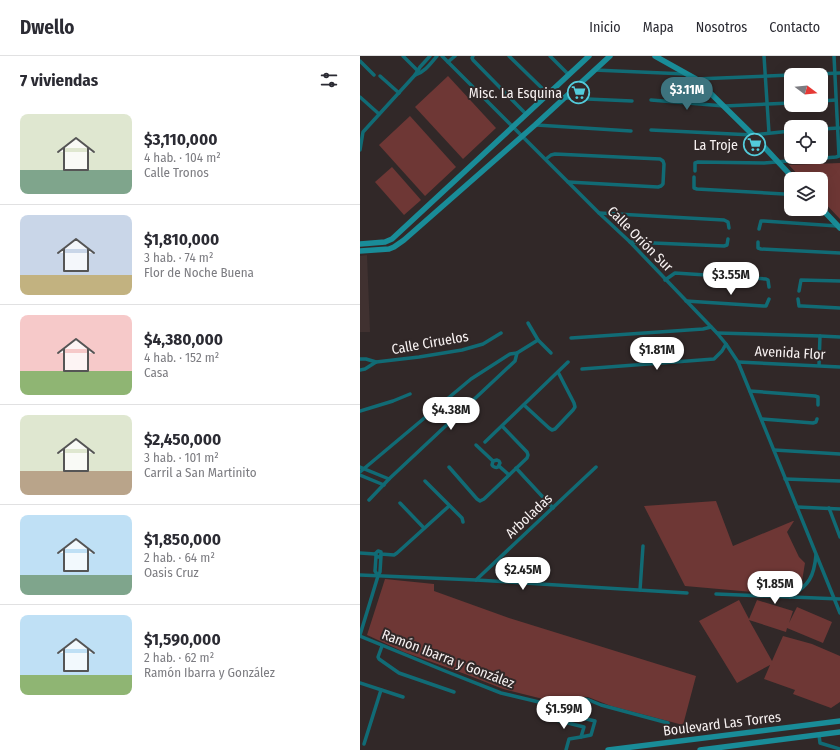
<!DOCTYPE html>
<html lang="es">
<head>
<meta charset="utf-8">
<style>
	body { margin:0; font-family:"Fira Sans Condensed",sans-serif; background:#f2f2f3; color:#2b2b33; height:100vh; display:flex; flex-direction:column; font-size:15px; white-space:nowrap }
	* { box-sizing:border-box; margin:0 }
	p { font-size:13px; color:#7c7c81 }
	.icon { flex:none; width:22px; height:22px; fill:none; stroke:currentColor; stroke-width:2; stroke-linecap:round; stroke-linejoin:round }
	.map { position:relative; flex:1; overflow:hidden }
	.panel { display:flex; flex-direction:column; background:#fff; width:360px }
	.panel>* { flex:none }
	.needle { width:26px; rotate:106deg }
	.controls { position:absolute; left:424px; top:12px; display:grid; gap:8px }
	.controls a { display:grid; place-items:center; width:44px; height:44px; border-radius:8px; background:#fff; box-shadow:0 4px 16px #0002; font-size:20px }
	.price { position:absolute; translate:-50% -34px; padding:0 9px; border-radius:14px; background:#fff; color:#222; font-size:13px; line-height:26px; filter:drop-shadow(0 1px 2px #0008) }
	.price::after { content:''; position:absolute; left:50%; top:24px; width:12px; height:9px; margin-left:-6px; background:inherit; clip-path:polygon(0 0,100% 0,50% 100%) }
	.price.selected { background:#3d737e; color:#fff }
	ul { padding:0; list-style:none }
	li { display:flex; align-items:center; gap:12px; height:100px; padding:0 20px }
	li+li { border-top:1px solid #e1e1e2 }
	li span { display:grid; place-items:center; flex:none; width:112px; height:80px; border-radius:8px; color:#555 }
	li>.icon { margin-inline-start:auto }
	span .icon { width:48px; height:48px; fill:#fffc; stroke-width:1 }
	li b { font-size:17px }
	h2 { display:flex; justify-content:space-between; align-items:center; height:48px; padding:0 20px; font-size:17px }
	header { display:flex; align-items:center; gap:24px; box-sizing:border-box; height:56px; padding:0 20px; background:#fff; border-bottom:1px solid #e1e1e2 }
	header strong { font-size:19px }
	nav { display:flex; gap:22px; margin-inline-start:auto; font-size:14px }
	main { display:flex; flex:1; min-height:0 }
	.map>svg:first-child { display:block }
	.built { fill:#403130 }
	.green { fill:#6e3735 }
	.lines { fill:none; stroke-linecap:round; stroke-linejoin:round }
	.street { stroke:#116b75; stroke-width:3.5 }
	.secondary { stroke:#198c98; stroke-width:5.5 }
	.labels { text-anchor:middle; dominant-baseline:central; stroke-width:4; stroke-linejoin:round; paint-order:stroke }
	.poi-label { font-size:14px; fill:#f8f2f2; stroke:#312828; text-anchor:end }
	.street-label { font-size:14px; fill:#f8f2f2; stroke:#312828 }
</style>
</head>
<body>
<header>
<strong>Dwello</strong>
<nav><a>Inicio</a><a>Mapa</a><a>Nosotros</a><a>Contacto</a></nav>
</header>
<main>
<section class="panel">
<h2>7 viviendas<svg class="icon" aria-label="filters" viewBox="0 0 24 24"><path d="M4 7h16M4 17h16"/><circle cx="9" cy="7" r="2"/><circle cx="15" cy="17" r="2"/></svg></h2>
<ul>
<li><span style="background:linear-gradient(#dfe7d0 70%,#7fa58c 0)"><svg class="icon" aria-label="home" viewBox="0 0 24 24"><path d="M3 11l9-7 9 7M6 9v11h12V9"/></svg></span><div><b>$3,110,000</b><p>4 hab. · 104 m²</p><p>Calle Tronos</p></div></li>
<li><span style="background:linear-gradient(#c9d6e8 75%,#c2b280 0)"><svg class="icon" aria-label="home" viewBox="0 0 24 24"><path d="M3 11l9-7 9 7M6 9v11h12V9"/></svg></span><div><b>$1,810,000</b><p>3 hab. · 74 m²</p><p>Flor de Noche Buena</p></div></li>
<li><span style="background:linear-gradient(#f6c9c9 70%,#8fb573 0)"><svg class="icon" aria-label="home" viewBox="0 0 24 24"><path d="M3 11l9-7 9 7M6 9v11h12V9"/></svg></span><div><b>$4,380,000</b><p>4 hab. · 152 m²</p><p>Casa</p></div></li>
<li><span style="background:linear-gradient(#dfe7d0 70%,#b9a48a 0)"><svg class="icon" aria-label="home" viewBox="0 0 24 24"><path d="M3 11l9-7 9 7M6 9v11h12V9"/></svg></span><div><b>$2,450,000</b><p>3 hab. · 101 m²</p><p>Carril a San Martinito</p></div></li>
<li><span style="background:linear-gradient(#bfe0f5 75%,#7fa58c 0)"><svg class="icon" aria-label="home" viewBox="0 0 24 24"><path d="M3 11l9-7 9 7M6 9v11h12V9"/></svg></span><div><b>$1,850,000</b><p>2 hab. · 64 m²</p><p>Oasis Cruz</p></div></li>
<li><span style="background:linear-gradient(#bfe0f5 75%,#8fb573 0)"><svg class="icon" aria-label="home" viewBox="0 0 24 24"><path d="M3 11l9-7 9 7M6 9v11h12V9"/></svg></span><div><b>$1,590,000</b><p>2 hab. · 62 m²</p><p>Ramón Ibarra y González</p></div></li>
</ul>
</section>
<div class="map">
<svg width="480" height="694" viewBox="0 0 480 694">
	<rect width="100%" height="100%" fill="#312828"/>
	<polygon class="built" points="7,199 10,276 0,276 0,200"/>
	<g class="green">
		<polygon points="88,20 136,72 103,103 55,51"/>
		<polygon points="50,60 96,111 65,140 19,89"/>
		<polygon points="480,107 480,163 461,143 461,123 442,123 429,109"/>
		<polygon points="32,111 61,144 44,159 15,126"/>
		<polygon points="356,445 373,490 433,465 434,465 427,476 439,501 445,507 442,525 428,539 325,530 284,450"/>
		<polygon points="25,523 74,528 74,535 149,562 336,620 323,669 251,650 228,641 206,640 191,645 143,633 105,618 44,596 7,579"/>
		<polygon points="379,544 389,563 397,544 433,555 429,567 437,551 472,566 463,587 427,572 426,576 389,564 412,605 423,580 452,588 480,600 480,646 471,652 433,638 435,634 404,623 410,609 377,627 339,565"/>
	</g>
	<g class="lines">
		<g class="street">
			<polyline points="43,0 59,16"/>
			<polyline points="82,0 239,157 270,186 357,277 366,288 378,306 480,557"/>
			<polyline points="113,0 112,2 113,4 166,58"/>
			<polyline points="149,0 188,38"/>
			<polyline points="190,0 209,19"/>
			<polyline points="404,0 409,77"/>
			<polyline points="0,5 14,19"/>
			<polyline points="88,6 95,0"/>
			<polyline points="234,14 326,18"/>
			<path d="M55 19C65 16 71 7 77 0"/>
			<polyline points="432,19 480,17"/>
			<polyline points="20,20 39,37"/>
			<polyline points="336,23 431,19"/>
			<polyline points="0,41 19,58"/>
			<polyline points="205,42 272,45"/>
			<polyline points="291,44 364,50 431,47"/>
			<polyline points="461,45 476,44"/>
			<polyline points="176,69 271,75"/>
			<polyline points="461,73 479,72"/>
			<polyline points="291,74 393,79 431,75"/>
			<polyline points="0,94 3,76 55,19 60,11 70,0"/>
			<polyline points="186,103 191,99 195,98 300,103 303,105 304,108 303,128 301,130 298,131 208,126"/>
			<polyline points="335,115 335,107 338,106 404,107 476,101 479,100 474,0"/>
			<polyline points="334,121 334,132 337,133 424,138 431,137"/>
			<polyline points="239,157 364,164 368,166 369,172"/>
			<polyline points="399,173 401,165 404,165 477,170"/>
			<polyline points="270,186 364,190 367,189 368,183"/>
			<polyline points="398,186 398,192 401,193 480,197"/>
			<polyline points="305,224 315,217 406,223 408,224 409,231"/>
			<polyline points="439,235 441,224 480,225"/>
			<polyline points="438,243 439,250 442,250 480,252"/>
			<polyline points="326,245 403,250 406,250 409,243"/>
			<polyline points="168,267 178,284 191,297"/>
			<polyline points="357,277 460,280 480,281"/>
			<polyline points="211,282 343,273 351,271"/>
			<polyline points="0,303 6,303 16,306 59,301 102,294 123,288 141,277"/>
			<polyline points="378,306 480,311"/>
			<polyline points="459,309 460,280"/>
			<polyline points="222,313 354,303 362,295 366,288"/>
			<polyline points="0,314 5,313 16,306"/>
			<polyline points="390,335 455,340 458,341 458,349"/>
			<polyline points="164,349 189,372 192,374 195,373 213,354 215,351 214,347 198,316"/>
			<polyline points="0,355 33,345 50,338"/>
			<polyline points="402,363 453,367 456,366 457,363"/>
			<polyline points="125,386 208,306"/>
			<path d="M116 389 133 405 132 409C133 411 136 412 138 411L140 407 139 405 137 404 133 405"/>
			<polyline points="414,394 480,398"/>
			<polyline points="139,410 149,419"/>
			<polyline points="0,411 29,423"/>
			<polyline points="89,411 117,443 120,445 124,443 167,402 168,399 167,396 142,370"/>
			<polyline points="156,412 193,452"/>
			<polyline points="0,416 111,323 150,298 157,297 178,284"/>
			<polyline points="0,419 24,429"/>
			<polyline points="425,423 480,425"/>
			<polyline points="65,425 102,462 103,466"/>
			<polyline points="9,444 29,423 155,305 157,297"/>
			<polyline points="40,447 64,472"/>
			<polyline points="437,451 480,453"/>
			<polyline points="469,452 480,481"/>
			<polyline points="0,497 15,498"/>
			<polyline points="21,498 20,501 18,501 15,498 18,495 21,496 21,498 34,499 37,497 89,450"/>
			<polyline points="16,500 15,515 18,520"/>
			<polyline points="0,519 116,524 327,537"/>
			<polyline points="116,524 236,411"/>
			<polyline points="280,534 283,490"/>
			<polyline points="356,538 480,543"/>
			<path d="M430 541C449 529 454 521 456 499"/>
			<polyline points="0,579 18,520 20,516 21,500"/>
			<polyline points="0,580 85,615 141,637 183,647 189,648 218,642 229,644 241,649 308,667"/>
			<polyline points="22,590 18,601 19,603 39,617 94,636"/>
			<polyline points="0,627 43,641"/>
			<polyline points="189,648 192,663 224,671 221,681 231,679 235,665 218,661 205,664 204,666"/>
			<polyline points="459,679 460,687 480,693"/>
			<polyline points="4,688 21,634"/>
			<polyline points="206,694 209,683 221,681"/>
		</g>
		<g class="secondary">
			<polyline points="295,0 336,23 393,79 434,123"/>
			<polyline points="461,152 480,172"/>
			<polyline points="0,188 25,186 32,183 229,0"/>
			<polyline points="0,195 29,193 34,191 44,184 175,69 250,0"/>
			<polyline points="248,694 480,665"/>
			<polyline points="340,694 480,676"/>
		</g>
	</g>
	<defs>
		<symbol id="supermarket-ring" viewBox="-11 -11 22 22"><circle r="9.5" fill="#312828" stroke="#53cbda" stroke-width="1.5"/><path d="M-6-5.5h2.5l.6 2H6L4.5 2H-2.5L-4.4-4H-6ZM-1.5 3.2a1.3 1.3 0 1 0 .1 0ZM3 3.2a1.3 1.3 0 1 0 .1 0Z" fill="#53cbda"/></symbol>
	</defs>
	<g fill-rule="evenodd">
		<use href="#supermarket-ring" x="206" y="24" width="25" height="25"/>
		<use href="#supermarket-ring" x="382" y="76" width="25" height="25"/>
	</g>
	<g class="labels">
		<g class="poi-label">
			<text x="202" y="37">Misc. La Esquina</text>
			<text x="378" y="89">La Troje</text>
		</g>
		<g class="street-label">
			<text transform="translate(280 183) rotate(45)">Calle Orión Sur</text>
			<text transform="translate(70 287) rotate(-10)">Calle Ciruelos</text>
			<text transform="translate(430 297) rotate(3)">Avenida Flor</text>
			<text transform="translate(169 460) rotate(-43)">Arboladas</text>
			<text transform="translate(88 603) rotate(21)">Ramón Ibarra y González</text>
			<text transform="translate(362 668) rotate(-7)">Boulevard Las Torres</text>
		</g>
	</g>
</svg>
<div class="controls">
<a><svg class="needle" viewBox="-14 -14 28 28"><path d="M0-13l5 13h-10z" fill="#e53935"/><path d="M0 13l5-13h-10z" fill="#7c7c81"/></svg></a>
<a><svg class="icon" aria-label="locate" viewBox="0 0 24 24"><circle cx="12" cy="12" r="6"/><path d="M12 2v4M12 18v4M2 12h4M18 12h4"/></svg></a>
<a><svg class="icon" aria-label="layers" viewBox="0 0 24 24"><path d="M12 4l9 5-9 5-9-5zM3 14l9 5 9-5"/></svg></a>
</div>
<b class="price selected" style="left:327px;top:55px">$3.11M</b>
<b class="price" style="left:371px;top:240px">$3.55M</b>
<b class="price" style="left:297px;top:315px">$1.81M</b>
<b class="price" style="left:91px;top:375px">$4.38M</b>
<b class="price" style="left:163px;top:535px">$2.45M</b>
<b class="price" style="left:415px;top:549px">$1.85M</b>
<b class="price" style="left:204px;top:674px">$1.59M</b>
</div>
</main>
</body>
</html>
